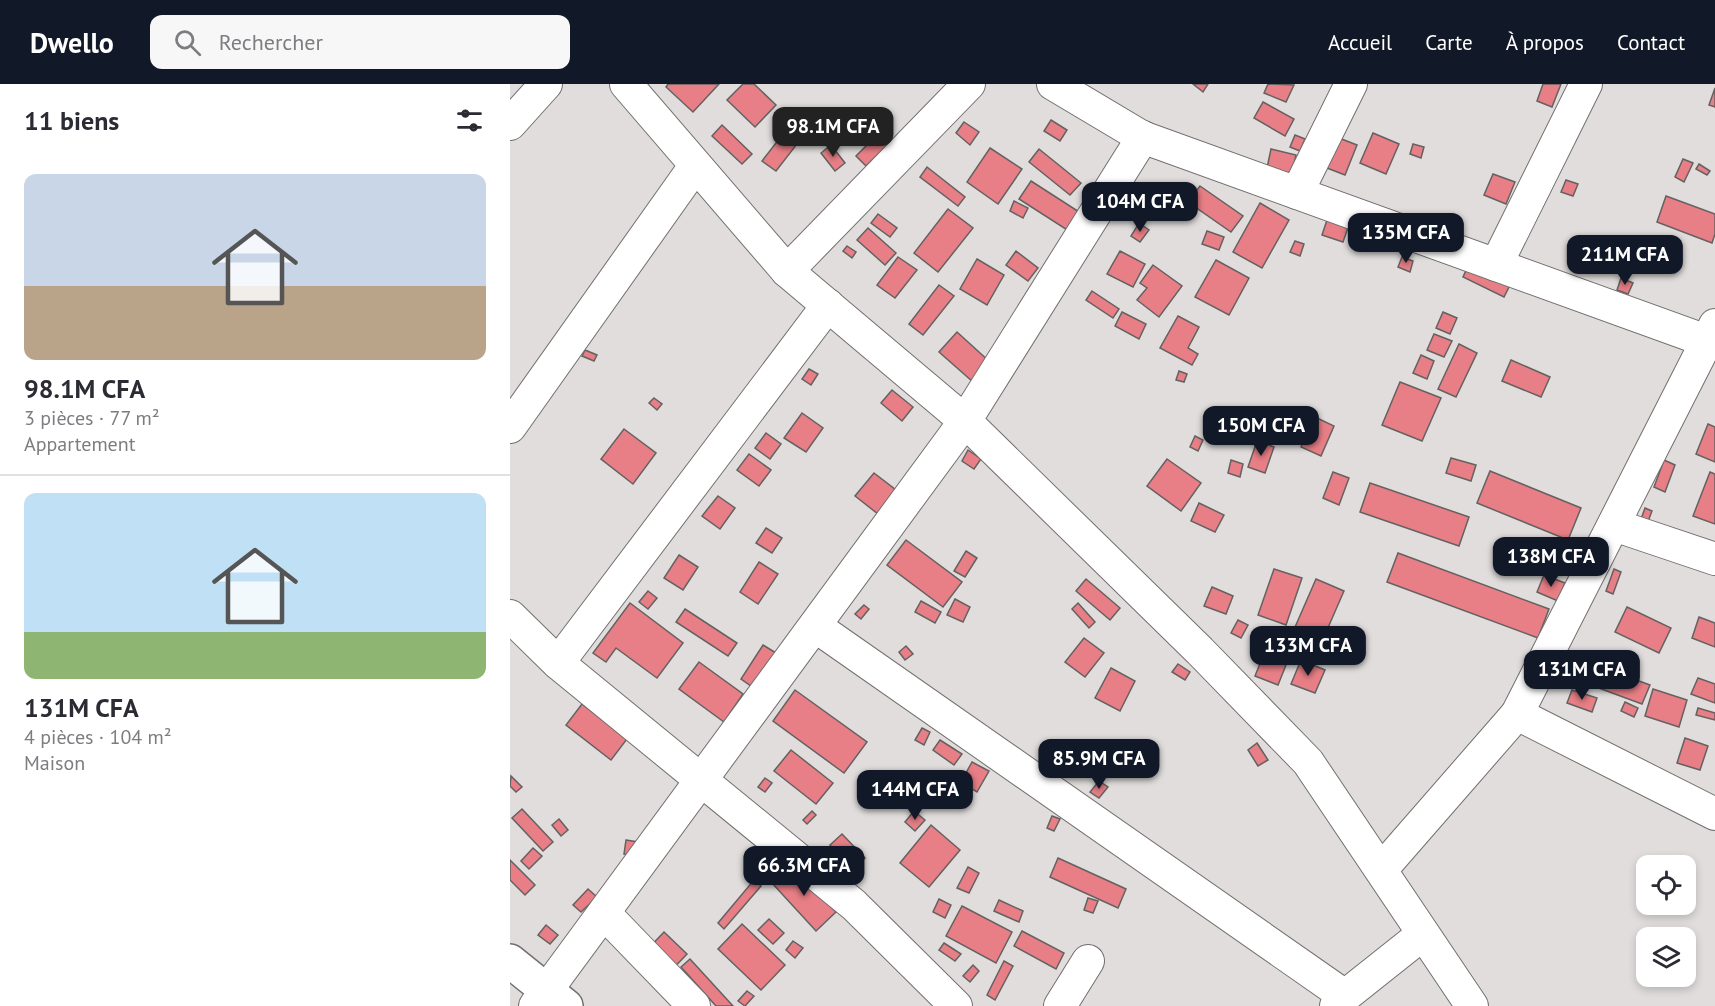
<!DOCTYPE html>
<html lang="fr">
<head>
<meta charset="utf-8">
<style>
	body { margin:0; font-family:"PT Sans",sans-serif; background:#f7f7f7; color:#2b2b33; height:100vh; display:flex; flex-direction:column; font-size:22px; white-space:nowrap }
	* { box-sizing:border-box; margin:0 }
	p { font-size:20px; color:#7c7c81 }
	.icon { flex:none; width:33px; height:33px; fill:none; stroke:currentColor; stroke-width:2; stroke-linecap:round; stroke-linejoin:round }
	.map { position:relative; flex:1; overflow:hidden }
	.drawer { display:flex; flex-direction:column; background:#fff; width:510px }
	.drawer>* { flex:none }
	.buttons { position:absolute; left:1126px; top:771px; display:grid; gap:12px }
	.buttons a { display:grid; place-items:center; width:60px; height:60px; border-radius:12px; background:#fff; box-shadow:0 3px 9px #0003; font-size:30px }
	.price { position:absolute; translate:-50% -51px; padding:0 14px; border-radius:12px; background:#111827; color:#fff; font-size:20px; line-height:39px; filter:drop-shadow(0 2px 3px #0008) }
	.price::after { content:''; position:absolute; left:50%; top:36px; width:18px; height:14px; margin-left:-9px; background:inherit; clip-path:polygon(0 0,100% 0,50% 100%) }
	.price.on { background:#222; color:#fff }
	ul { padding:0; list-style:none }
	li { display:grid; align-content:center; gap:12px; height:318px; padding:0 24px }
	li+li { border-top:2px solid #e1e1e2 }
	li span { display:grid; place-items:center; height:186px; border-radius:12px; color:#555 }
	li>.icon { margin-inline-start:auto }
	span .icon { width:108px; height:108px; fill:#fffc; stroke-width:1 }
	li b { font-size:26px }
	h2 { display:flex; justify-content:space-between; align-items:center; height:72px; padding:0 24px; font-size:26px }
	header { display:flex; align-items:center; gap:36px; box-sizing:border-box; height:84px; padding:0 30px; background:#111827; color:#fff }
	header strong { font-size:28px }
	nav { display:flex; gap:33px; margin-inline-start:auto; font-size:21px }
	.search { width:420px; height:54px; background:#f7f7f7; display:flex; align-items:center; gap:15px; box-sizing:border-box; padding:0 21px; border-radius:12px; color:#7c7c81; font-size:22px }
	main { display:flex; flex:1; min-height:0 }
	.map>svg:first-child { display:block }
	.building { fill:#e87f86; stroke:#656161; stroke-width:1.5 }
	.lines { fill:none; stroke-linecap:round; stroke-linejoin:round }
	.minor-casing { stroke:#736f6f; stroke-width:34 }
	.highway-casing { stroke:#736f6f; stroke-width:36 }
	.minor { stroke:#fff; stroke-width:32 }
	.highway { stroke:#fff; stroke-width:33 }
</style>
</head>
<body>
<header>
<strong>Dwello</strong>
<div class="search"><svg class="icon" aria-label="search" viewBox="0 0 24 24"><circle cx="10" cy="10" r="6"/><path d="M15 15l6 6"/></svg>Rechercher</div>
<nav><a>Accueil</a><a>Carte</a><a>À propos</a><a>Contact</a></nav>
</header>
<main>
<section class="drawer">
<h2>11 biens<svg class="icon" aria-label="filters" viewBox="0 0 24 24"><path d="M4 7h16M4 17h16"/><circle cx="9" cy="7" r="2"/><circle cx="15" cy="17" r="2"/></svg></h2>
<ul>
<li><span style="background:linear-gradient(#c9d6e8 60%,#b9a48a 0)"><svg class="icon" aria-label="home" viewBox="0 0 24 24"><path d="M3 11l9-7 9 7M6 9v11h12V9"/></svg></span><div><b>98.1M CFA</b><p>3 pièces · 77 m²</p><p>Appartement</p></div></li>
<li><span style="background:linear-gradient(#bfe0f5 75%,#8fb573 0)"><svg class="icon" aria-label="home" viewBox="0 0 24 24"><path d="M3 11l9-7 9 7M6 9v11h12V9"/></svg></span><div><b>131M CFA</b><p>4 pièces · 104 m²</p><p>Maison</p></div></li>
</ul>
</section>
<div class="map">
<svg width="1205" height="922" viewBox="0 0 1205 922">
	<rect width="100%" height="100%" fill="#e1dddd"/>
	<g class="building">
		<polygon points="158,0 209,0 183,28 156,3"/>
		<polygon points="233,0 244,0 266,21 245,43 217,16"/>
		<polygon points="683,0 698,0 693,8"/>
		<polygon points="758,0 784,1 776,18 754,9"/>
		<polygon points="1033,0 1051,0 1042,23 1027,17"/>
		<polygon points="1205,4 1205,23 1199,21"/>
		<polygon points="753,18 784,35 775,52 744,34"/>
		<polygon points="280,26 297,42 289,51 271,36"/>
		<polygon points="541,36 557,46 550,57 534,47"/>
		<polygon points="454,38 469,48 460,61 446,49"/>
		<polygon points="212,41 242,70 232,80 202,52"/>
		<polygon points="372,46 382,57 356,82 346,72"/>
		<polygon points="863,49 889,60 876,90 850,79"/>
		<polygon points="273,50 287,60 266,87 252,77"/>
		<polygon points="785,51 795,55 790,67 780,63"/>
		<polygon points="829,54 847,61 835,91 817,84"/>
		<polygon points="903,60 914,63 911,74 900,70"/>
		<polygon points="321,61 335,79 325,87 311,69"/>
		<polygon points="480,64 512,85 488,120 457,98"/>
		<polygon points="529,65 571,99 560,111 519,78"/>
		<polygon points="761,65 786,71 782,90 757,84"/>
		<polygon points="1173,75 1183,79 1174,98 1165,93"/>
		<polygon points="1189,80 1200,87 1197,91 1186,85"/>
		<polygon points="417,83 455,113 448,122 410,93"/>
		<polygon points="983,90 1005,98 996,120 974,111"/>
		<polygon points="1056,96 1068,100 1063,112 1051,108"/>
		<polygon points="521,97 577,133 565,151 509,115"/>
		<polygon points="690,102 733,132 721,148 678,118"/>
		<polygon points="612,103 649,118 642,136 605,120"/>
		<polygon points="1156,112 1205,130 1205,150 1202,159 1147,138"/>
		<polygon points="504,117 518,124 513,134 500,127"/>
		<polygon points="750,119 779,136 752,184 723,168"/>
		<polygon points="438,125 463,144 428,188 404,169"/>
		<polygon points="368,130 387,144 380,153 361,139"/>
		<polygon points="819,130 840,138 833,158 812,151"/>
		<polygon points="629,139 639,146 630,158 621,152"/>
		<polygon points="358,144 386,169 375,181 347,156"/>
		<polygon points="697,147 714,153 709,166 692,160"/>
		<polygon points="785,157 794,160 790,172 780,168"/>
		<polygon points="337,162 346,168 342,174 333,167"/>
		<polygon points="506,167 528,184 518,197 496,181"/>
		<polygon points="610,167 635,180 623,203 597,190"/>
		<polygon points="388,173 407,186 385,214 367,201"/>
		<polygon points="892,173 903,177 900,188 888,183"/>
		<polygon points="467,175 494,191 477,221 450,205"/>
		<polygon points="706,176 739,194 719,231 685,213"/>
		<polygon points="959,180 1000,201 994,213 953,193"/>
		<polygon points="643,181 672,202 649,233 627,216 637,204 630,199"/>
		<polygon points="1111,194 1123,199 1118,210 1107,206"/>
		<polygon points="429,201 444,212 413,251 399,240"/>
		<polygon points="582,207 609,225 603,234 576,216"/>
		<polygon points="612,228 636,240 629,255 605,242"/>
		<polygon points="933,228 947,234 940,250 926,244"/>
		<polygon points="668,232 689,243 678,264 688,270 682,281 650,264"/>
		<polygon points="447,248 480,278 463,298 429,268"/>
		<polygon points="924,250 942,257 934,273 917,266"/>
		<polygon points="949,260 967,269 946,313 928,305"/>
		<polygon points="75,266 87,271 84,277 72,272"/>
		<polygon points="911,271 924,277 917,295 903,289"/>
		<polygon points="1001,276 1040,293 1031,313 992,297"/>
		<polygon points="299,285 308,290 301,301 292,295"/>
		<polygon points="669,287 677,290 674,298 666,296"/>
		<polygon points="890,298 931,314 912,357 872,341"/>
		<polygon points="382,306 403,323 392,337 371,319"/>
		<polygon points="144,314 152,320 147,326 139,319"/>
		<polygon points="292,329 313,344 296,368 274,354"/>
		<polygon points="805,333 824,342 811,372 791,363"/>
		<polygon points="1198,340 1205,343 1205,378 1186,370"/>
		<polygon points="114,345 146,369 123,400 91,375"/>
		<polygon points="256,349 271,360 260,375 245,364"/>
		<polygon points="685,352 693,356 688,367 680,363"/>
		<polygon points="747,357 764,363 755,389 738,383"/>
		<polygon points="458,366 471,375 464,385 452,377"/>
		<polygon points="239,370 261,386 249,402 227,386"/>
		<polygon points="941,374 966,381 961,397 936,389"/>
		<polygon points="657,375 691,399 671,427 637,402"/>
		<polygon points="721,376 733,380 730,393 718,389"/>
		<polygon points="1154,376 1165,381 1155,408 1144,403"/>
		<polygon points="980,387 1071,424 1058,456 967,419"/>
		<polygon points="823,388 839,394 829,421 813,414"/>
		<polygon points="1200,388 1205,390 1205,440 1183,432"/>
		<polygon points="364,389 386,406 368,430 345,412"/>
		<polygon points="860,399 959,433 949,462 850,428"/>
		<polygon points="208,412 225,424 210,445 192,432"/>
		<polygon points="689,419 714,431 705,448 681,437"/>
		<polygon points="1135,424 1142,427 1137,440 1130,438"/>
		<polygon points="256,444 272,454 262,469 246,459"/>
		<polygon points="396,456 452,498 433,523 377,481"/>
		<polygon points="456,467 467,474 455,493 444,487"/>
		<polygon points="888,469 1039,525 1028,554 877,498"/>
		<polygon points="169,471 188,483 173,506 154,494"/>
		<polygon points="249,478 268,490 248,520 230,508"/>
		<polygon points="764,485 792,494 776,541 748,531"/>
		<polygon points="1104,485 1111,488 1103,510 1096,507"/>
		<polygon points="1034,491 1055,499 1048,517 1027,508"/>
		<polygon points="576,495 610,524 600,536 566,507"/>
		<polygon points="806,495 834,507 810,562 782,550"/>
		<polygon points="702,503 723,512 716,530 694,522"/>
		<polygon points="138,507 147,514 138,525 129,518"/>
		<polygon points="445,515 460,523 453,538 437,531"/>
		<polygon points="411,517 431,528 425,539 405,528"/>
		<polygon points="120,519 173,559 147,594 106,564 96,578 83,569"/>
		<polygon points="568,519 585,538 579,544 562,525"/>
		<polygon points="354,521 359,525 351,535 345,530"/>
		<polygon points="1117,523 1161,544 1149,569 1105,548"/>
		<polygon points="175,525 227,559 218,572 166,538"/>
		<polygon points="1189,533 1205,539 1205,563 1182,554"/>
		<polygon points="728,536 738,541 731,554 721,549"/>
		<polygon points="761,552 784,561 768,601 745,592"/>
		<polygon points="574,554 594,569 575,593 555,578"/>
		<polygon points="843,557 852,560 844,580 835,577"/>
		<polygon points="253,561 271,572 248,607 231,595"/>
		<polygon points="396,562 403,570 395,576 389,568"/>
		<polygon points="791,576 815,586 805,609 781,600"/>
		<polygon points="1074,577 1140,601 1132,620 1067,596"/>
		<polygon points="189,578 233,610 214,638 169,605"/>
		<polygon points="668,580 680,588 675,596 662,588"/>
		<polygon points="601,584 625,597 610,627 585,614"/>
		<polygon points="1188,594 1205,600 1205,619 1181,610"/>
		<polygon points="1143,605 1177,616 1169,643 1135,632"/>
		<polygon points="285,606 357,658 334,689 263,637"/>
		<polygon points="1062,606 1087,614 1082,628 1057,619"/>
		<polygon points="1115,618 1128,624 1124,633 1111,627"/>
		<polygon points="72,620 117,655 101,676 56,641"/>
		<polygon points="1188,624 1205,629 1205,636 1186,631"/>
		<polygon points="412,644 420,648 414,661 405,656"/>
		<polygon points="1175,654 1198,662 1190,686 1167,679"/>
		<polygon points="430,656 452,670 444,681 423,666"/>
		<polygon points="747,659 758,676 748,682 738,666"/>
		<polygon points="281,666 323,699 306,720 264,687"/>
		<polygon points="462,678 479,687 467,708 451,698"/>
		<polygon points="1,692 12,703 6,708 0,702"/>
		<polygon points="255,694 262,699 255,708 248,703"/>
		<polygon points="589,697 598,703 589,714 580,708"/>
		<polygon points="12,725 43,758 33,767 2,734"/>
		<polygon points="302,727 306,731 297,740 293,736"/>
		<polygon points="404,727 415,736 405,747 395,738"/>
		<polygon points="542,732 550,735 544,747 537,744"/>
		<polygon points="49,735 58,746 51,752 42,741"/>
		<polygon points="421,741 450,766 419,803 390,779"/>
		<polygon points="332,750 355,774 344,785 320,761"/>
		<polygon points="116,756 128,758 127,771 114,770"/>
		<polygon points="23,764 32,772 19,785 11,777"/>
		<polygon points="548,774 616,805 608,824 540,793"/>
		<polygon points="0,776 25,801 15,811 0,796"/>
		<polygon points="282,780 326,828 306,847 262,799"/>
		<polygon points="458,783 469,789 459,809 447,804"/>
		<polygon points="244,796 251,802 214,845 208,839"/>
		<polygon points="78,805 87,813 71,828 63,821"/>
		<polygon points="578,814 588,817 583,829 574,826"/>
		<polygon points="429,815 441,821 435,834 423,828"/>
		<polygon points="489,816 513,827 509,838 484,827"/>
		<polygon points="452,822 502,848 486,879 436,852"/>
		<polygon points="259,835 274,849 263,860 248,846"/>
		<polygon points="232,840 275,881 251,906 208,865"/>
		<polygon points="36,841 48,851 40,860 28,851"/>
		<polygon points="512,847 554,869 546,885 504,862"/>
		<polygon points="154,848 177,870 155,893 132,871"/>
		<polygon points="283,857 293,864 285,874 276,866"/>
		<polygon points="434,859 451,870 445,877 429,866"/>
		<polygon points="180,875 223,922 206,922 171,883"/>
		<polygon points="494,877 503,882 485,916 477,911"/>
		<polygon points="463,881 469,887 460,898 453,892"/>
		<polygon points="237,907 244,912 235,922 228,917"/>
	</g>
	<g class="lines">
		<defs>
			<g id="minor">
				<polyline points="116,0 277,187 455,337 690,567 798,678 962,922"/>
				<polyline points="543,0 632,53 1205,260"/>
				<polyline points="0,40 36,0"/>
				<polyline points="787,109 841,0"/>
				<polyline points="986,181 1076,0"/>
				<polyline points="277,187 459,0"/>
				<polyline points="1205,241 1007,630 1205,730"/>
				<polyline points="0,343 185,82"/>
				<polyline points="1104,441 1205,475"/>
				<polyline points="0,532 48,579 344,821 446,922"/>
				<polyline points="305,542 835,912"/>
				<polyline points="48,579 318,221"/>
				<polyline points="871,786 1007,630"/>
				<polyline points="94,829 184,922"/>
				<polyline points="25,922 455,337 633,53"/>
				<polyline points="550,922 578,877"/>
				<polyline points="826,922 835,912 913,850"/>
			</g>
			<polyline id="highway" points="0,877 56,922"/>
		</defs>
		<use href="#minor" class="minor-casing"/>
		<use href="#highway" class="highway-casing"/>
		<use href="#minor" class="minor"/>
		<use href="#highway" class="highway"/>
	</g>
</svg>
<div class="buttons">
<a><svg class="icon" aria-label="locate" viewBox="0 0 24 24"><circle cx="12" cy="12" r="6"/><path d="M12 2v4M12 18v4M2 12h4M18 12h4"/></svg></a>
<a><svg class="icon" aria-label="layers" viewBox="0 0 24 24"><path d="M12 4l9 5-9 5-9-5zM3 14l9 5 9-5"/></svg></a>
</div>
<b class="price on" style="left:323px;top:74px">98.1M CFA</b>
<b class="price" style="left:630px;top:149px">104M CFA</b>
<b class="price" style="left:896px;top:180px">135M CFA</b>
<b class="price" style="left:1115px;top:202px">211M CFA</b>
<b class="price" style="left:751px;top:373px">150M CFA</b>
<b class="price" style="left:1041px;top:504px">138M CFA</b>
<b class="price" style="left:798px;top:593px">133M CFA</b>
<b class="price" style="left:1072px;top:617px">131M CFA</b>
<b class="price" style="left:589px;top:706px">85.9M CFA</b>
<b class="price" style="left:405px;top:737px">144M CFA</b>
<b class="price" style="left:294px;top:813px">66.3M CFA</b>
</div>
</main>
</body>
</html>
